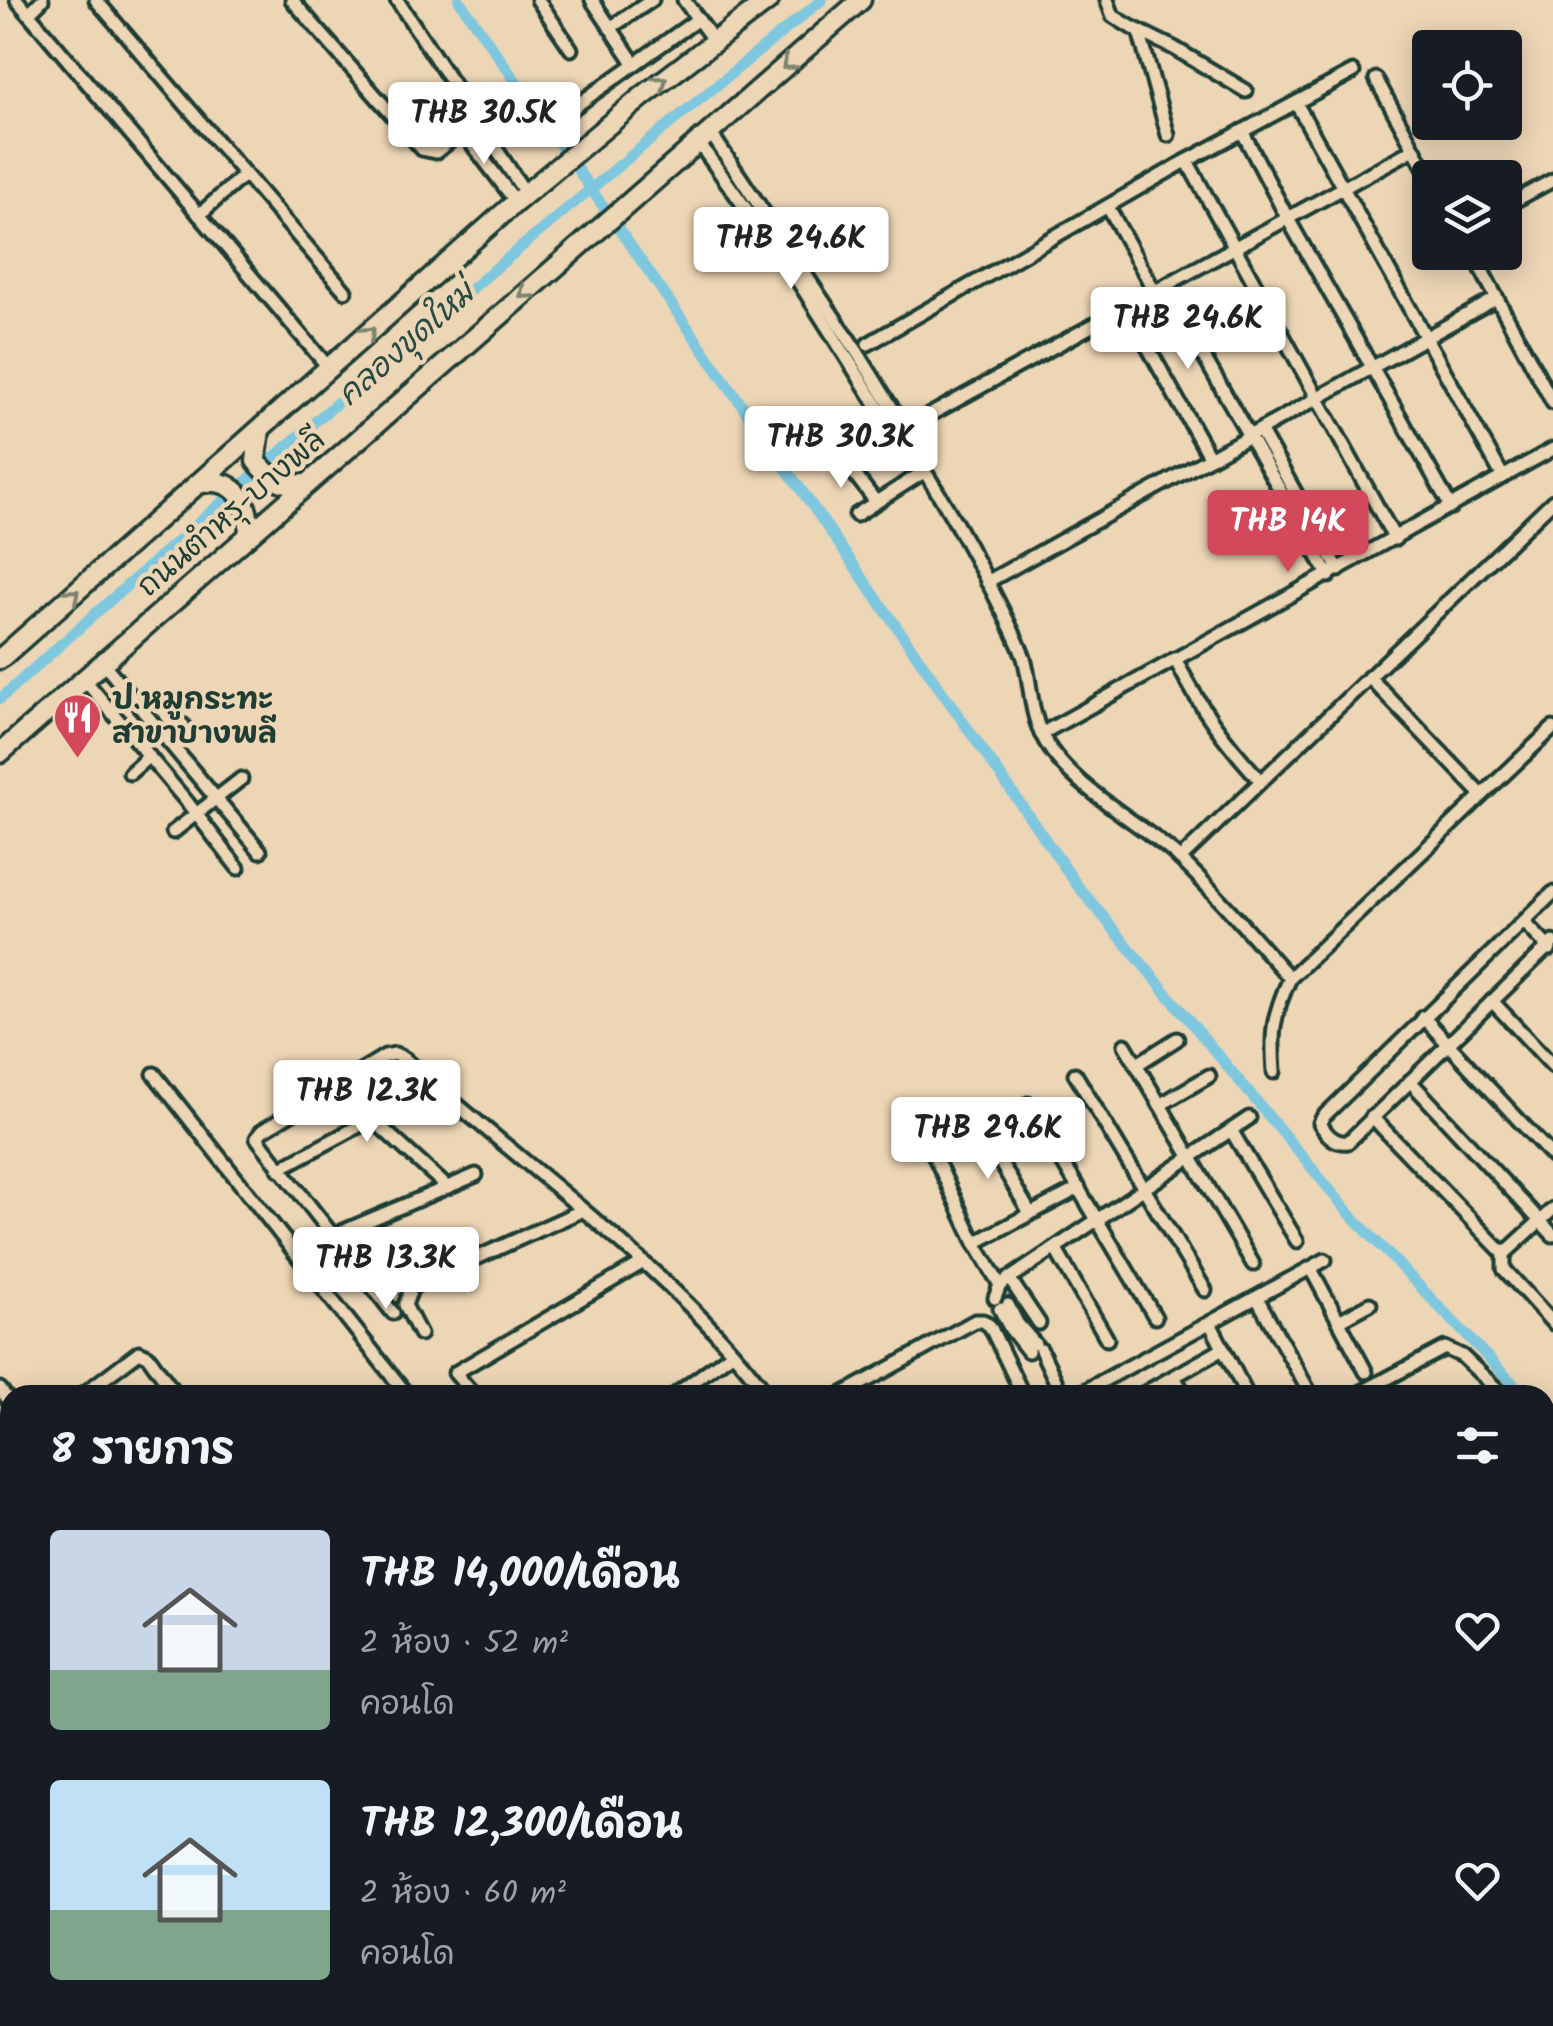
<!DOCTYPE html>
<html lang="th">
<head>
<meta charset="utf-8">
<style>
	body { margin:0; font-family:Kalam,"Playpen Sans Thai",sans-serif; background:#242831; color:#f1f3f6; height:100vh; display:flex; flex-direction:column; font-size:38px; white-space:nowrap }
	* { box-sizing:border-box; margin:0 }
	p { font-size:32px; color:#9ea1a6 }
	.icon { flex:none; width:55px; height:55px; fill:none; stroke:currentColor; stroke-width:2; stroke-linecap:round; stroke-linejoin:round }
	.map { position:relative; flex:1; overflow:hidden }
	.drawer { position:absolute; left:0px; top:1385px; width:1555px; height:642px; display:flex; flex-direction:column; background:#171b24; border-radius:30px 30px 0 0; box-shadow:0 5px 25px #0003 }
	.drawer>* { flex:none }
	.buttons { position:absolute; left:1412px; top:30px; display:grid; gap:20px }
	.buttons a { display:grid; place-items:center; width:110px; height:110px; border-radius:10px; background:#171b24; box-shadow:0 5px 25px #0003; font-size:50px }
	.price { position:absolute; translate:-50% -85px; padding:0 22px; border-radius:10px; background:#fff; color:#222; font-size:32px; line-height:65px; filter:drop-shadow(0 2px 5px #0008) }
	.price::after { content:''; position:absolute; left:50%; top:60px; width:30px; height:22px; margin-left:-15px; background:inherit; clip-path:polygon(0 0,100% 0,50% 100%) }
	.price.selected { background:#d1495b; color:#fff }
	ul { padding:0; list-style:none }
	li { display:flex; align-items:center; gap:30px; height:250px; padding:0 50px }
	li span { display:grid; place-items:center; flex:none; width:280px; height:200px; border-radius:10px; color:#555 }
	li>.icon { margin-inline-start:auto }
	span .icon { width:120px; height:120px; fill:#fffc; stroke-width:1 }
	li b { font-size:42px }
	h2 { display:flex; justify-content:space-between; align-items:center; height:120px; padding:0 50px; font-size:42px }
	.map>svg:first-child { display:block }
	.water { fill:#7ec7df; stroke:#58909b; stroke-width:2.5 }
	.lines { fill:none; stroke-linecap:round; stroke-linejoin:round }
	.canal { stroke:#7ec7df; stroke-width:11 }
	.street-casing { stroke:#1f3d34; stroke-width:19 }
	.primary-casing { stroke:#1f3d34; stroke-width:25 }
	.street { stroke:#edd6b6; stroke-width:11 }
	.primary { stroke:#edd6b6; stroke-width:18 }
	.oneway { stroke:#7c826e }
	.labels { text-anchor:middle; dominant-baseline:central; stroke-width:9; stroke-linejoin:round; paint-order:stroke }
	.street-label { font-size:30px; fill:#1f3d34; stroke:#edd6b6 }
	.poi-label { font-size:30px; font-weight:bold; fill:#1f3d34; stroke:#edd6b6; text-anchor:start }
	.water-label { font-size:32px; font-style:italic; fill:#284b45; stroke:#edd6b6 }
</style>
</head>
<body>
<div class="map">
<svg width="1553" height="2026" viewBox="0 0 1553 2026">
	<rect width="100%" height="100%" fill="#edd6b6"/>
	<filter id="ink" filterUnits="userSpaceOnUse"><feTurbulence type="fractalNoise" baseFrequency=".01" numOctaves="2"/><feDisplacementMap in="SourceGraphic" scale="20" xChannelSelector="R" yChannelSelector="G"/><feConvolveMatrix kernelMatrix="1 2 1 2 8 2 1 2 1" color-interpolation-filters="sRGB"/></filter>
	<g filter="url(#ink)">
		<g class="water">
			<polygon points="236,2018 379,2018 384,2026 242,2026"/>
			<polygon points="655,2018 824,2018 828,2026 660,2026"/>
		</g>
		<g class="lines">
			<g class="canal">
				<polyline points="459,0 1077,885 1349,1213 1524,1395"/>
				<path d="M0 699C267 458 542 226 822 0"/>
				<polyline points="1545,1407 1553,1411"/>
				<polyline points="1545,1685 1553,1680"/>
				<polyline points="1120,2026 1134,2018"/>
			</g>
			<defs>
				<g id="street">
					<polyline points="17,0 329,368"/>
					<polyline points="96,0 345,291"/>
					<polyline points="292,0 422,149 436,152 478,119"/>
					<polyline points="397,0 526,194"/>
					<polyline points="538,0 571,49"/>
					<polyline points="592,0 634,63"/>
					<polyline points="684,0 714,41"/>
					<polyline points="1107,0 1113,16 1131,27 1174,48 1246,91"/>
					<polyline points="29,13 42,0"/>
					<polyline points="610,28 652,0"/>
					<polyline points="1139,31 1168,135"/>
					<polyline points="1376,79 1430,178"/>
					<polyline points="1296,103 1503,477"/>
					<polyline points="563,115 698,19"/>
					<polyline points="462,131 516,202"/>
					<polyline points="1242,131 1288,219 1451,507"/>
					<polyline points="710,132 856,350 905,429 905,436"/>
					<path d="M698 142 800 284 895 434C920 449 1013 625 1024 658 1031 683 1030 709 1041 733 1064 783 1135 819 1176 855 1217 893 1253 938 1290 978 1273 1015 1271 1032 1274 1072"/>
					<polyline points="1187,161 1395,539"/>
					<polyline points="1505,206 1553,180"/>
					<polyline points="1108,207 1155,292"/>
					<polyline points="199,215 245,174"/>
					<polyline points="1472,252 1553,403"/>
					<polyline points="1164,287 1329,576"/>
					<polyline points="1126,308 1210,458"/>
					<polyline points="868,344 1179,165 1353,72"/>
					<polyline points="1260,430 1339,570"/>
					<polyline points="895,434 1414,149"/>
					<polyline points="856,462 856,476 876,502"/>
					<polyline points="856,515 925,471"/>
					<polyline points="987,582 1497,298"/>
					<path d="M1175 659C1201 709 1223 740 1261 781"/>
					<polyline points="103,663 260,851"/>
					<polyline points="1369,677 1482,795"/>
					<polyline points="84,679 187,802 238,868"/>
					<polyline points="1041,734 1553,449"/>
					<polyline points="167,739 183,725"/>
					<polyline points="130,773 149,756"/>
					<polyline points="173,832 241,779"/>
					<polyline points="1180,859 1553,501"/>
					<path d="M1553 893 1323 1117 1320 1123C1326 1134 1334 1144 1348 1142L1553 942"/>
					<polyline points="1524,922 1550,949"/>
					<polyline points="1290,978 1553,728"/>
					<polyline points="1492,1001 1553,1066"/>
					<polyline points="1423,1017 1553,1157"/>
					<polyline points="1125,1045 1253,1264"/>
					<polyline points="1136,1065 1177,1039"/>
					<polyline points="154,1074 407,1395"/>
					<polyline points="1075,1074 1205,1290"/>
					<polyline points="1410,1081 1553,1235"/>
					<polyline points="1028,1104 1155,1317"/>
					<polyline points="1160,1105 1209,1076"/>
					<polyline points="1372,1117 1504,1254 1504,1269 1553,1323"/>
					<polyline points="981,1129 1030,1213"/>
					<polyline points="1231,1130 1297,1241"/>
					<polyline points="935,1157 975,1243 1000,1285"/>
					<polyline points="279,1169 372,1119 447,1187"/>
					<polyline points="332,1236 476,1175"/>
					<polyline points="975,1243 1079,1188"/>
					<polyline points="1056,1250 1107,1339"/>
					<polyline points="1504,1254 1553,1209"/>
					<polyline points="1311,1269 1366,1372"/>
					<polyline points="1009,1278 1039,1323"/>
					<polyline points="995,1298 1000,1285 1249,1118"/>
					<polyline points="1257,1298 1311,1395"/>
					<polyline points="1008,1305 1017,1323 1035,1344"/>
					<polyline points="1000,1309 1010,1328 1028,1351"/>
					<path d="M393 1313 257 1138 262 1131 385 1056 395 1054 405 1059C523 1167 673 1268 768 1395"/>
					<polyline points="1339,1321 1370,1304"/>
					<polyline points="1210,1323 1247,1395"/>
					<polyline points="420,1334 405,1305 412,1287 581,1211"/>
					<polyline points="1041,1350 1062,1395"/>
					<polyline points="1174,1377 1185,1395"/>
					<polyline points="0,1389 10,1402"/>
					<polyline points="82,1395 139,1352 148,1356 176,1395"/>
					<polyline points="474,1395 455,1373 642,1263"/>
					<polyline points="675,1395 732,1353"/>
					<polyline points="841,1395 975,1321 983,1321 990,1326 1023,1395"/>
					<polyline points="1077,1395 1325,1260"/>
					<polyline points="1141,1395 1223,1349"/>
					<polyline points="1356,1395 1445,1348 1462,1356 1503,1395"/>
					<polyline points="1545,1428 1553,1434"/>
					<polyline points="1545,1617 1553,1611"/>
					<polyline points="0,1633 10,1644"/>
					<polyline points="1545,1738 1553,1747"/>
					<polyline points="0,1775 0,1782"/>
					<polyline points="0,1801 10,1812"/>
					<polyline points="0,1874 10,1885"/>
					<polyline points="1545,1908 1553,1916"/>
					<polyline points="0,1970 4,1973 10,1970"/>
					<polyline points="32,2018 39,2026"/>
					<polyline points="177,2018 184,2026"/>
					<polyline points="219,2018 225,2026"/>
					<polyline points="445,2018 451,2026"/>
					<polyline points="515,2018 521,2026"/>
					<polyline points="602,2018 607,2026"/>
					<polyline points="647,2018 652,2026"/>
					<polyline points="107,2026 115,2018"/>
					<polyline points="132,2026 143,2018"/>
				</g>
				<g id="primary">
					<path d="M260 429 256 461C272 480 282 486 307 484"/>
					<path d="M198 484C233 474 253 502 248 536"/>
					<polyline points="0,659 516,202 643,96 769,0"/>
					<polyline points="0,753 861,0"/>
				</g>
			</defs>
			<use href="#street" class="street-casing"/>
			<use href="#primary" class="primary-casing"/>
			<use href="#street" class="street"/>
			<use href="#primary" class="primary"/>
		</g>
		<defs><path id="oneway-chevron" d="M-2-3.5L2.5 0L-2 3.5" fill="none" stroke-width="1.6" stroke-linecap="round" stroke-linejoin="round" transform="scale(2.5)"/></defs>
		<g class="oneway">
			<use href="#oneway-chevron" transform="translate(788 64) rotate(139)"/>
			<use href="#oneway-chevron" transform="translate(661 82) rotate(-38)"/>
			<use href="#oneway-chevron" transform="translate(525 293) rotate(139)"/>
			<use href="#oneway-chevron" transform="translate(369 333) rotate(-42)"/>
			<use href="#oneway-chevron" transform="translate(73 595) rotate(-41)"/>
		</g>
	</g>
	<defs>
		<symbol id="restaurant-pin" viewBox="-11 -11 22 30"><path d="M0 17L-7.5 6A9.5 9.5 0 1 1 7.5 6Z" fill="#d1495b" stroke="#edd6b6"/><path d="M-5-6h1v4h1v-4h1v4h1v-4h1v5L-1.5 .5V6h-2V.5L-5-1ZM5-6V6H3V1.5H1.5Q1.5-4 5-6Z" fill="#fff"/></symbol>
	</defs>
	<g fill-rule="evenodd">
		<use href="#restaurant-pin" x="50" y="690" width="55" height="75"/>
	</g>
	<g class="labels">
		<g class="street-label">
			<text transform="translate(232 514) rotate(-41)">ถนนตำหรุ-บางพลี</text>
		</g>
		<g class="poi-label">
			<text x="112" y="701">ป.หมูกระทะ<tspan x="112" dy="34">สาขาบางพลี</tspan></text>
		</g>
		<g class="water-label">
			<text transform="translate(407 345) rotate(-41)">คลองขุดใหม่</text>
		</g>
	</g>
</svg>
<div class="buttons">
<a><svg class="icon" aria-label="locate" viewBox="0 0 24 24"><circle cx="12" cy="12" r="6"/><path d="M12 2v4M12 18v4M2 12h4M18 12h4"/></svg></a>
<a><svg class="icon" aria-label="layers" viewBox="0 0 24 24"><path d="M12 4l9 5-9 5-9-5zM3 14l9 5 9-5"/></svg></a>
</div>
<b class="price" style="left:484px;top:167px">THB 30.5K</b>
<b class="price" style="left:791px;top:292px">THB 24.6K</b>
<b class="price" style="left:1188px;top:372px">THB 24.6K</b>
<b class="price" style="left:841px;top:491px">THB 30.3K</b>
<b class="price selected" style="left:1288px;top:575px">THB 14K</b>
<b class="price" style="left:367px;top:1145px">THB 12.3K</b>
<b class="price" style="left:988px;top:1182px">THB 29.6K</b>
<b class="price" style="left:386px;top:1312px">THB 13.3K</b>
<section class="drawer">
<h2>8 รายการ<svg class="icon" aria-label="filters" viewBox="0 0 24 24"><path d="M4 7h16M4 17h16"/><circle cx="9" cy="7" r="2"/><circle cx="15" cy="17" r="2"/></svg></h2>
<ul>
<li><span style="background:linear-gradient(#c9d6e8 70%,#7fa58c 0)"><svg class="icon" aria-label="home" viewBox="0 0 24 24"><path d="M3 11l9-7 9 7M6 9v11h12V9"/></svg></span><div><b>THB 14,000/เดือน</b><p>2 ห้อง · 52 m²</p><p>คอนโด</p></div><svg class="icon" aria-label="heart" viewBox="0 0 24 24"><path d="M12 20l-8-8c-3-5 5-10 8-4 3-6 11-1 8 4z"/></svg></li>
<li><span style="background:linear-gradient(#bfe0f5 65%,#7fa58c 0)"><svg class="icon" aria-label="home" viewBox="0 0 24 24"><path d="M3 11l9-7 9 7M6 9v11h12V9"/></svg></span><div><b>THB 12,300/เดือน</b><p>2 ห้อง · 60 m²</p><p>คอนโด</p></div><svg class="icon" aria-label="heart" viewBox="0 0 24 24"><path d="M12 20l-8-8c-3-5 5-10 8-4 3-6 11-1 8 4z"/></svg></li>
</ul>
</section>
</div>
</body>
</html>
